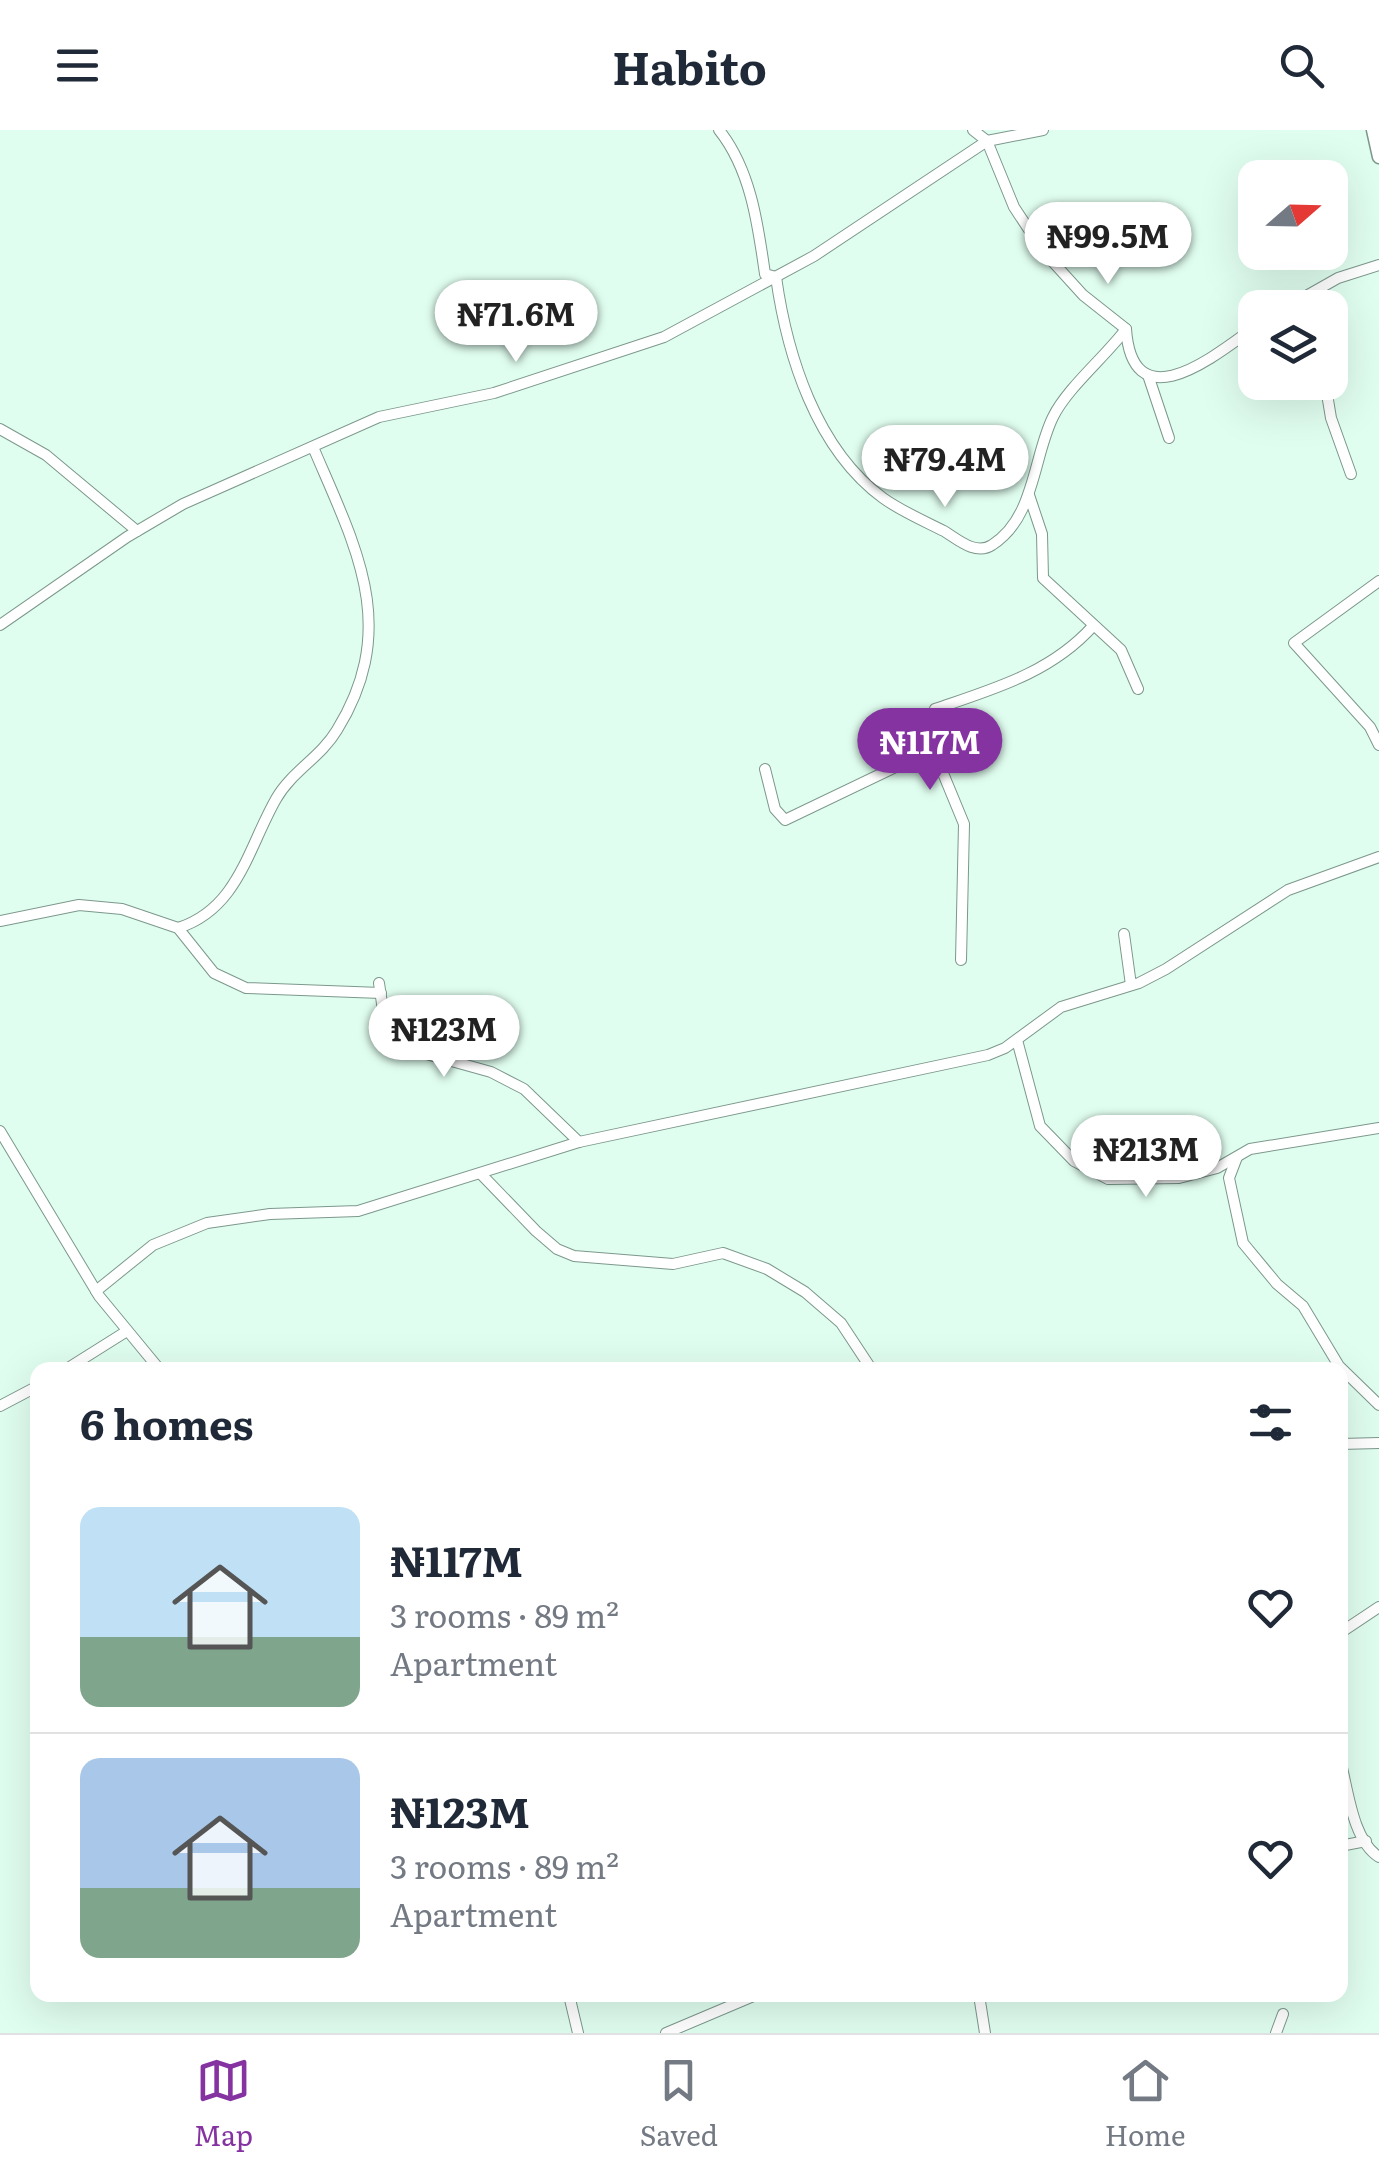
<!DOCTYPE html>
<html lang="en">
<head>
<meta charset="utf-8">
<style>
	body { margin:0; font-family:Literata,serif; background:#f6f6f7; color:#1f2937; height:100vh; display:flex; flex-direction:column; font-size:38px; white-space:nowrap }
	* { box-sizing:border-box; margin:0 }
	p { font-size:32px; color:#747a83 }
	.icon { flex:none; width:55px; height:55px; fill:none; stroke:currentColor; stroke-width:2; stroke-linecap:round; stroke-linejoin:round }
	.map { position:relative; flex:1; overflow:hidden }
	.sheet { position:absolute; left:30px; top:1232px; width:1318px; height:640px; display:flex; flex-direction:column; background:#fff; border-radius:20px; box-shadow:0 10px 40px #0002 }
	.sheet>* { flex:none }
	.needle { width:65px; rotate:70deg }
	.buttons { position:absolute; left:1238px; top:30px; display:grid; gap:20px }
	.buttons a { display:grid; place-items:center; width:110px; height:110px; border-radius:20px; background:#fff; box-shadow:0 10px 40px #0002; font-size:50px }
	.price { position:absolute; translate:-50% -85px; padding:0 22px; border-radius:35px; background:#fff; color:#222; font-size:32px; line-height:65px; filter:drop-shadow(0 2px 5px #0008) }
	.price::after { content:''; position:absolute; left:50%; top:60px; width:30px; height:22px; margin-left:-15px; background:inherit; clip-path:polygon(0 0,100% 0,50% 100%) }
	.price.current { background:#8633a2; color:#fff }
	ul { padding:0; list-style:none }
	li { display:flex; align-items:center; gap:30px; height:250px; padding:0 50px }
	li+li { border-top:2px solid #e0e1e3 }
	li span { display:grid; place-items:center; flex:none; width:280px; height:200px; border-radius:20px; color:#555 }
	li>.icon { margin-inline-start:auto }
	span .icon { width:120px; height:120px; fill:#fffc; stroke-width:1 }
	li b { font-size:42px }
	h2 { display:flex; justify-content:space-between; align-items:center; height:120px; padding:0 50px; font-size:42px }
	header { display:flex; justify-content:space-between; align-items:center; height:130px; padding:0 50px; background:#fff; font-size:45px; font-weight:700 }
	.dock { display:flex; justify-content:space-around; align-items:center; height:140px; border-top:2px solid #e0e1e3; background:#fff; font-size:28px; color:#747a83 }
	.dock a { display:grid; justify-items:center; gap:5px }
	.dock .current { color:#8633a2 }
	.map>svg:first-child { display:block }
	.lines { fill:none; stroke-linecap:round; stroke-linejoin:round }
	.minor-casing { stroke:#7c988c; stroke-width:12 }
	.tertiary-casing { stroke:#7c988c; stroke-width:15 }
	.minor { stroke:#fff; stroke-width:10 }
	.tertiary { stroke:#fff; stroke-width:12 }
</style>
</head>
<body>
<header><svg class="icon" aria-label="menu" viewBox="0 0 24 24"><path d="M4 6h16M4 12h16M4 18h16"/></svg>Habito<svg class="icon" aria-label="search" viewBox="0 0 24 24"><circle cx="10" cy="10" r="6"/><path d="M15 15l6 6"/></svg></header>
<div class="map">
<svg width="1379" height="1903" viewBox="0 0 1379 1903">
	<rect width="100%" height="100%" fill="#e0fef0"/>
	<g class="lines">
		<defs>
			<g id="minor">
				<path d="M719 0C751 40 758 95 765 144L776 147C787 225 816 319 883 368 901 381 924 391 944 401 957 409 976 426 992 415 1035 388 1033 327 1053 287 1067 258 1106 226 1126 199"/>
				<path d="M973 0 987 11 1014 77 1043 121 1083 165 1126 199C1133 294 1217 224 1255 197"/>
				<polyline points="1285,178 1338,148 1379,135"/>
				<polyline points="1148,245 1169,308"/>
				<polyline points="1325,252 1331,288 1351,344"/>
				<polyline points="0,299 46,325 137,401"/>
				<polyline points="1029,365 1042,404 1043,448 1121,520 1138,559"/>
				<polyline points="1379,451 1294,513 1370,597 1379,615"/>
				<polyline points="0,495 127,407 183,374 379,287 494,263 664,207 814,126 987,11 1043,0"/>
				<polyline points="765,639 775,679 785,690 933,619"/>
				<polyline points="0,791 79,775 122,779 178,798 214,843 246,858 381,863"/>
				<path d="M178 798C238 779 248 718 276 669 291 642 321 627 337 600 401 496 355 416 313 317"/>
				<polyline points="1124,804 1131,855"/>
				<path d="M961 830 964 694 933 619 935 579C993 559 1051 543 1093 496"/>
				<polyline points="379,853 386,901 394,915 491,942 524,959 579,1012"/>
				<polyline points="1017,910 1040,996 1074,1031 1108,1049 1179,1048 1217,1038 1250,1019 1379,998"/>
				<polyline points="0,1001 99,1166 160,1240"/>
				<polyline points="1237,1027 1229,1048 1243,1113 1277,1154 1303,1176 1339,1236 1379,1275"/>
				<polyline points="481,1044 536,1101 557,1119 574,1126 673,1134 723,1123 767,1139 805,1162 841,1193 872,1240"/>
				<polyline points="96,1161 153,1115 207,1093 270,1084 358,1081 579,1012 988,925 1005,918 1061,877 1139,853 1166,839 1288,760 1379,727"/>
				<polyline points="65,1240 127,1201"/>
				<polyline points="0,1276 38,1256"/>
				<polyline points="1340,1314 1379,1313"/>
				<polyline points="1340,1503 1379,1477"/>
				<path d="M1340 1630C1348 1658 1352 1710 1379 1727"/>
				<polyline points="1340,1716 1366,1711"/>
				<polyline points="569,1865 578,1903"/>
				<polyline points="979,1865 985,1903"/>
				<polyline points="666,1903 756,1865"/>
				<polyline points="1276,1903 1283,1884"/>
			</g>
			<polyline id="tertiary" points="1373,0 1379,27"/>
		</defs>
		<use href="#minor" class="minor-casing"/>
		<use href="#tertiary" class="tertiary-casing"/>
		<use href="#minor" class="minor"/>
		<use href="#tertiary" class="tertiary"/>
	</g>
</svg>
<div class="buttons">
<a><svg class="needle" viewBox="-14 -14 28 28"><path d="M0-13l5 13h-10z" fill="#e53935"/><path d="M0 13l5-13h-10z" fill="#747a83"/></svg></a>
<a><svg class="icon" aria-label="layers" viewBox="0 0 24 24"><path d="M12 4l9 5-9 5-9-5zM3 14l9 5 9-5"/></svg></a>
</div>
<b class="price" style="left:1108px;top:157px">₦99.5M</b>
<b class="price" style="left:516px;top:235px">₦71.6M</b>
<b class="price" style="left:945px;top:380px">₦79.4M</b>
<b class="price current" style="left:930px;top:663px">₦117M</b>
<b class="price" style="left:444px;top:950px">₦123M</b>
<b class="price" style="left:1146px;top:1070px">₦213M</b>
<section class="sheet">
<h2>6 homes<svg class="icon" aria-label="filters" viewBox="0 0 24 24"><path d="M4 7h16M4 17h16"/><circle cx="9" cy="7" r="2"/><circle cx="15" cy="17" r="2"/></svg></h2>
<ul>
<li><span style="background:linear-gradient(#bfe0f5 65%,#7fa58c 0)"><svg class="icon" aria-label="home" viewBox="0 0 24 24"><path d="M3 11l9-7 9 7M6 9v11h12V9"/></svg></span><div><b>₦117M</b><p>3 rooms · 89 m²</p><p>Apartment</p></div><svg class="icon" aria-label="heart" viewBox="0 0 24 24"><path d="M12 20l-8-8c-3-5 5-10 8-4 3-6 11-1 8 4z"/></svg></li>
<li><span style="background:linear-gradient(#a9c7e8 65%,#7fa58c 0)"><svg class="icon" aria-label="home" viewBox="0 0 24 24"><path d="M3 11l9-7 9 7M6 9v11h12V9"/></svg></span><div><b>₦123M</b><p>3 rooms · 89 m²</p><p>Apartment</p></div><svg class="icon" aria-label="heart" viewBox="0 0 24 24"><path d="M12 20l-8-8c-3-5 5-10 8-4 3-6 11-1 8 4z"/></svg></li>
</ul>
</section>
</div>
<nav class="dock">
<a class="current"><svg class="icon" aria-label="map" viewBox="0 0 24 24"><path d="M3 6l6-2 6 2 6-2v14l-6 2-6-2-6 2zM9 4v14M15 6v14"/></svg>Map</a>
<a><svg class="icon" aria-label="saved" viewBox="0 0 24 24"><path d="M7 4h10v16l-5-4-5 4z"/></svg>Saved</a>
<a><svg class="icon" aria-label="home" viewBox="0 0 24 24"><path d="M3 11l9-7 9 7M6 9v11h12V9"/></svg>Home</a>
</nav>
</body>
</html>
